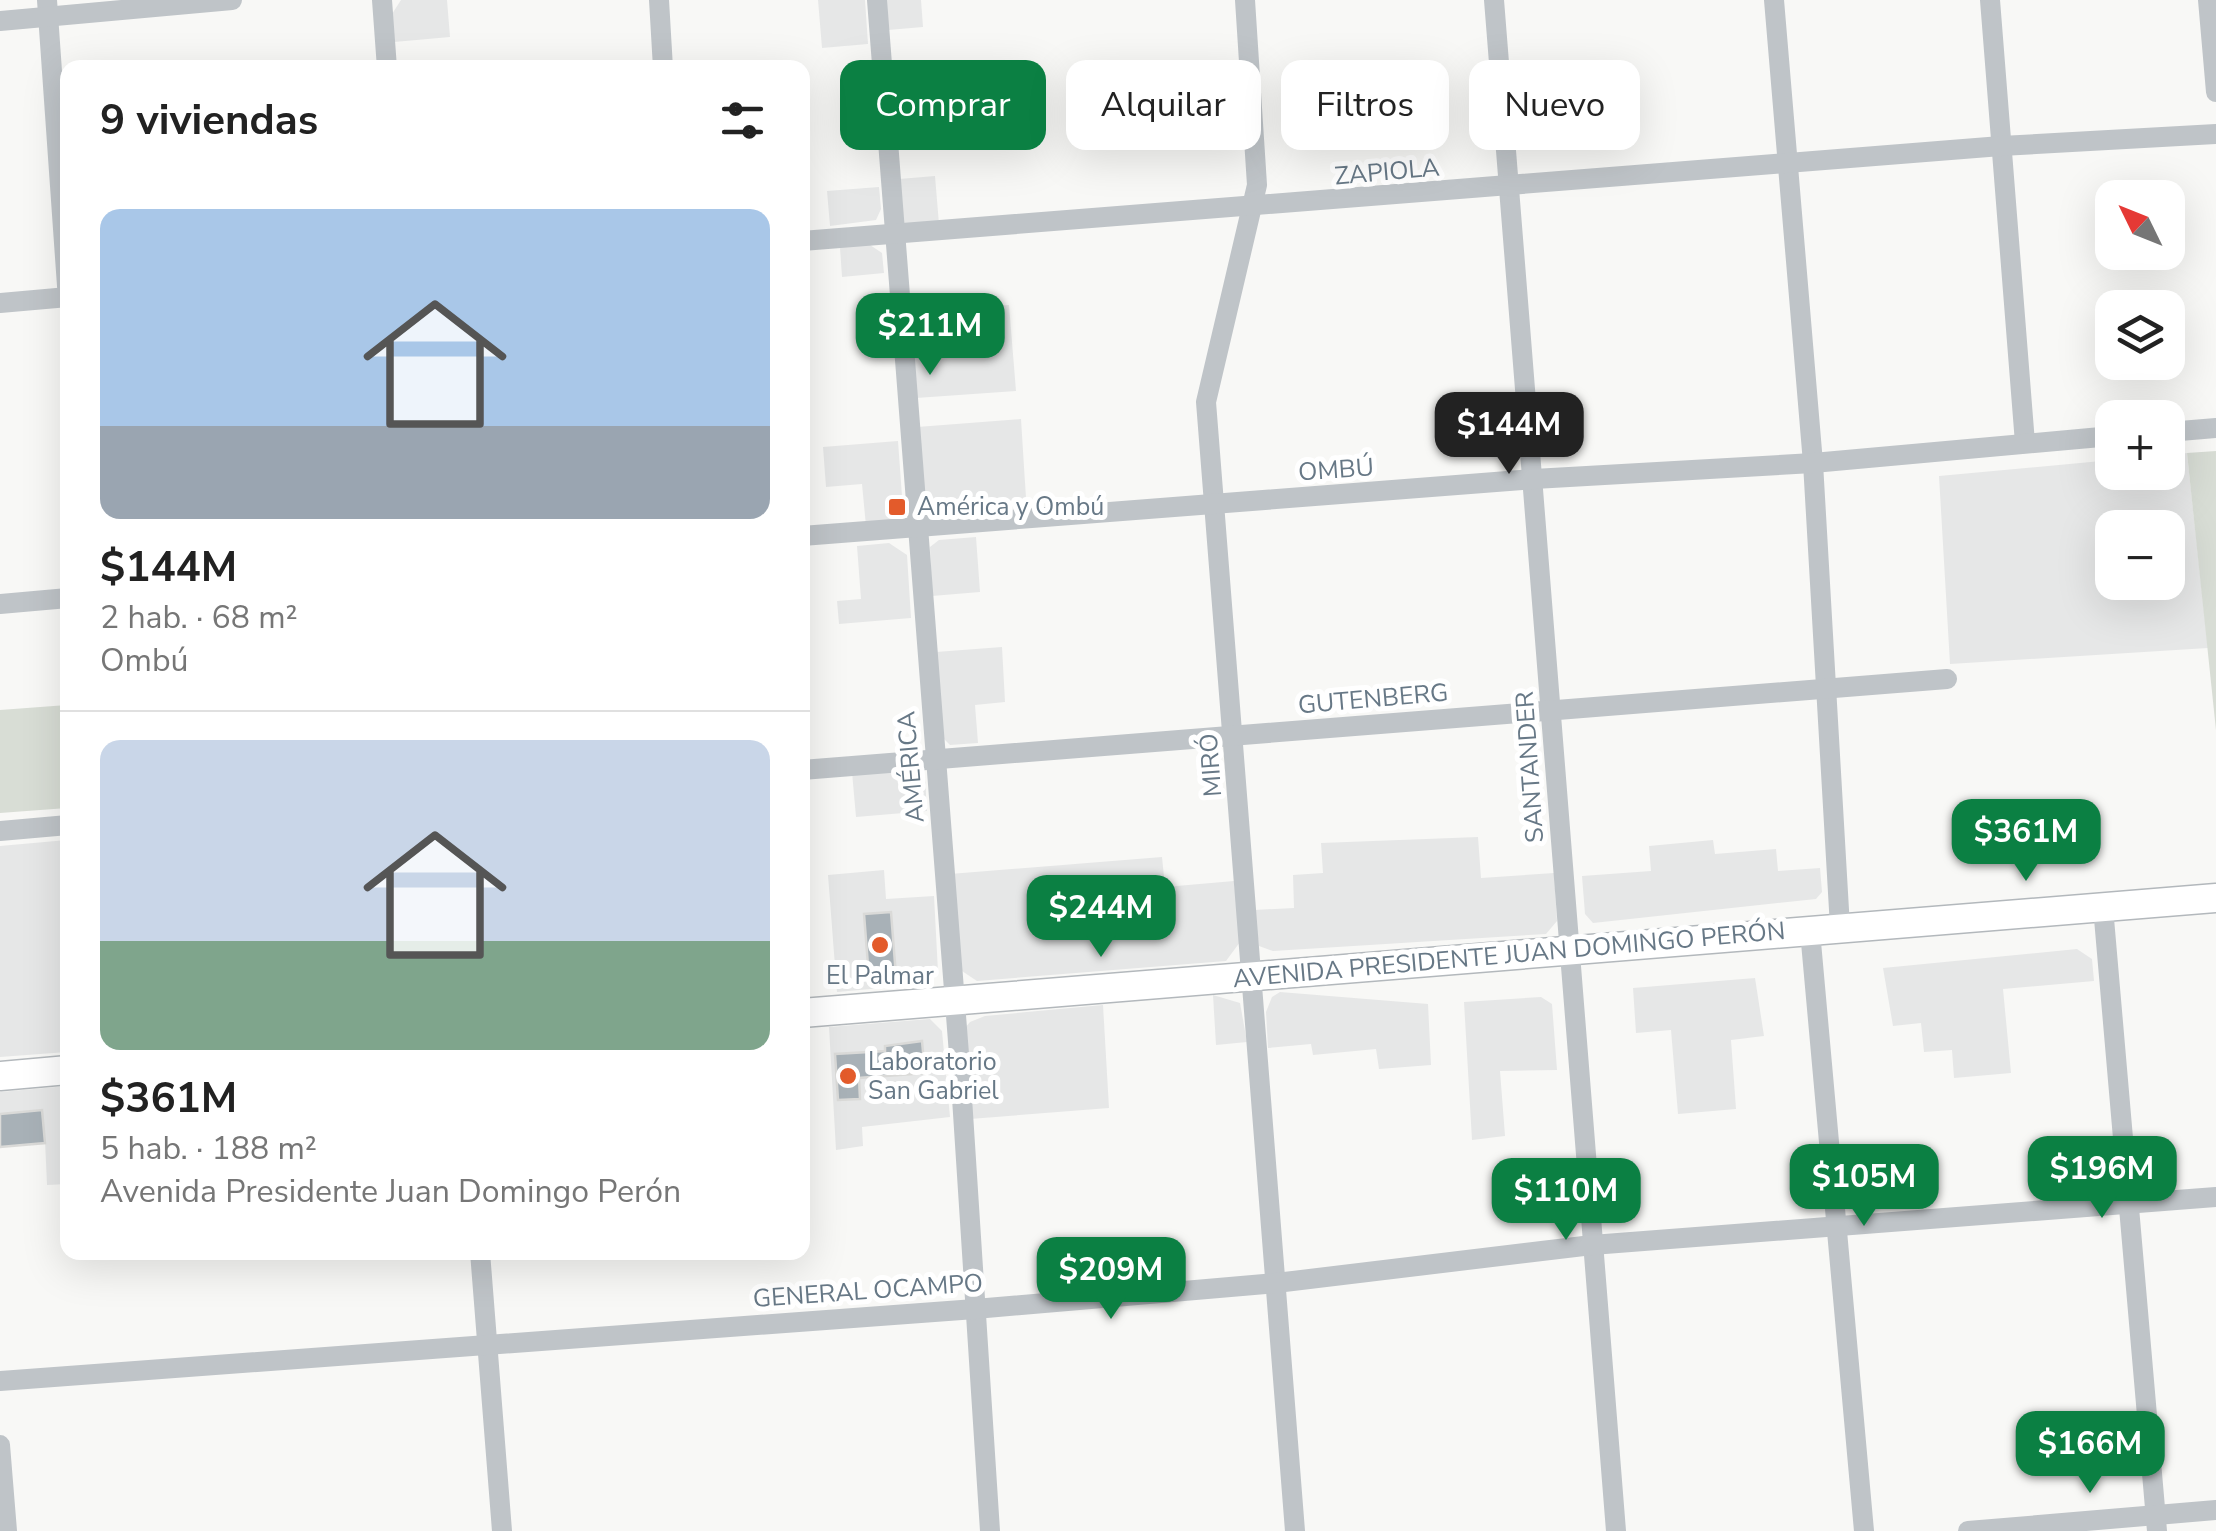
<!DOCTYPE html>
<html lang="es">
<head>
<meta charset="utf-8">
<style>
	body { margin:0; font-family:"Nunito Sans",sans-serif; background:#f6f6f6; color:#222; height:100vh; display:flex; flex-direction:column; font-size:38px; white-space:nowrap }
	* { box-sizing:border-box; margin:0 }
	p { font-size:32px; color:#767676 }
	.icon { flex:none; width:55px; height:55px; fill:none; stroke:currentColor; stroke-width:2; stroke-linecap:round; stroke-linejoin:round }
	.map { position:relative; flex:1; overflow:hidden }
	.details { position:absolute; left:60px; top:60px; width:750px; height:1200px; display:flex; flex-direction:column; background:#fff; border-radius:20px; box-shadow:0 10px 40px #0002 }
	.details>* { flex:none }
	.top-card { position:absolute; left:840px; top:60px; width:950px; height:90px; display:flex; gap:20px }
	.needle { width:65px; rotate:313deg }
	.buttons { position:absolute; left:2095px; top:180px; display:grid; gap:20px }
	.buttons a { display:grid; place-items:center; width:90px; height:90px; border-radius:20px; background:#fff; box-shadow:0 10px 40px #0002; font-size:50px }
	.price { position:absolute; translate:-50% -85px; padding:0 22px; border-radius:20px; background:#0b8043; color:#fff; font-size:32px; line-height:65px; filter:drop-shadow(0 2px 5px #0008) }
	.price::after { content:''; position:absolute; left:50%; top:60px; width:30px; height:22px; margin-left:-15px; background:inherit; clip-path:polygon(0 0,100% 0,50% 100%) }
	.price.on { background:#222; color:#fff }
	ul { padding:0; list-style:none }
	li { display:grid; align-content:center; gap:20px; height:530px; padding:0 40px }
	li+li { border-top:2px solid #e0e0e0 }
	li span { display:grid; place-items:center; height:310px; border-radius:20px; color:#555 }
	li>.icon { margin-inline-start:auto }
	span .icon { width:180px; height:180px; fill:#fffc; stroke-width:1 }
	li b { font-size:42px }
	h2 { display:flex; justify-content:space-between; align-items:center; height:120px; padding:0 40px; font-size:42px }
	.pill { padding:0 35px; border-radius:20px; background:#fff; box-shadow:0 10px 40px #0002; font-size:35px; line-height:90px }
	.pill.on { background:#0b8043; color:#fff }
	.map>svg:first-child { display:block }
	.built { fill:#e6e7e7; fill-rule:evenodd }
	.green { fill:#d8ddd5 }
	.building { fill:#a8b1b7; stroke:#dadad8; stroke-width:2.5 }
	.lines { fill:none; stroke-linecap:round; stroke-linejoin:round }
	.major-casing { stroke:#b3b8bc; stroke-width:31 }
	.minor { stroke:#bfc4c8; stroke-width:20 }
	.major { stroke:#fff; stroke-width:28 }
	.poi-dot { fill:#e35b2b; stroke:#fff; stroke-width:4 }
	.labels { text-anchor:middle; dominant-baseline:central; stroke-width:10; stroke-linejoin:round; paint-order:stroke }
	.street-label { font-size:25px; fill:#677886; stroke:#fff }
	.poi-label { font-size:25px; fill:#677886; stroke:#fff; text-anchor:start }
</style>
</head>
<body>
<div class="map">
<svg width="2216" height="1531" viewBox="0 0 2216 1531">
	<rect width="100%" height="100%" fill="#f8f8f6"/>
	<g class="built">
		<polygon points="401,0 447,0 450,37 394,42 392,14"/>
		<polygon points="818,0 865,0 868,44 822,48"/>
		<polygon points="885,0 921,0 923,27 888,30"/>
		<polygon points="935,176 939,224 904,223 899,179"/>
		<polygon points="879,187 881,209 876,220 830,226 827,191"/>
		<polygon points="870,245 882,253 884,273 842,277 840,247"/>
		<polygon points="1009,305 1016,391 916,398 910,312"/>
		<polygon points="1021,419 1027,514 934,521 923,515 917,427"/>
		<polygon points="898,441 903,510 892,524 866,526 862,484 826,487 823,447"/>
		<path d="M2187 453 2208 648 1950 664 1939 476 2112 460V472H2168V455ZM2112 528H2168V582H2112Z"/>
		<polygon points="976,537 980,592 932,596 930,547 939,540"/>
		<polygon points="889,543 907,555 911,618 839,624 837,601 861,599 857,546"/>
		<polygon points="1002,647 1005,702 975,705 978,743 950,745 942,737 936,652"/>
		<polygon points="913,769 925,778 927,811 856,817 852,772"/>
		<polygon points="1478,837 1481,878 1554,873 1557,921 1546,934 1273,951 1259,946 1254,910 1294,908 1293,875 1323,873 1321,843"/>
		<polygon points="67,840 67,1052 0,1057 0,846"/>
		<polygon points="1713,840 1715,854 1776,849 1778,871 1820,868 1822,892 1816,899 1593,923 1585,914 1582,876 1651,871 1649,846"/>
		<polygon points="1162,857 1165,887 1234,881 1240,942 1226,961 977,981 959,969 950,874"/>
		<polygon points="884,870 886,899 934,896 938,972 927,984 837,992 828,875"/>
		<polygon points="2077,949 2092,959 2094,981 2003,989 2011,1073 1954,1078 1952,1050 1924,1052 1921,1023 1893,1026 1883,968"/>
		<polygon points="1755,978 1764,1036 1731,1040 1736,1109 1678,1114 1671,1030 1636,1033 1633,988"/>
		<polygon points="1280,992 1428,1004 1431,1065 1379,1069 1376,1049 1313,1055 1311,1044 1268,1048 1266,1012 1272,997"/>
		<polygon points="1213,995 1240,1003 1247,1042 1216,1045"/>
		<polygon points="1541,997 1552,1004 1557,1070 1500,1071 1505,1136 1472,1140 1464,1002"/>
		<polygon points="1103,1005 1109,1108 970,1119 965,1028 970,1022 985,1016"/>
		<polygon points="930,1019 942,1031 950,1117 862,1127 863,1146 836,1150 829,1027"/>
		<polygon points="67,1086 67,1184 47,1185 45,1140 0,1144 0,1092"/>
	</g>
	<g class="green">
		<polygon points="2216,451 2216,730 2187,453"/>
		<polygon points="67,705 67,808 0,813 0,710"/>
	</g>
	<g class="building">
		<polygon points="891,912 896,976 869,978 864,914"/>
		<polygon points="922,1041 925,1073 859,1078 860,1099 838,1100 835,1054 885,1051 885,1046"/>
		<polygon points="42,1110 45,1143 0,1147 0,1114"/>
	</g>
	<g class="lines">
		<defs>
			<g id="major">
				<polyline points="802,1013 2216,898"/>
				<polyline points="0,1076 68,1070"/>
			</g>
		</defs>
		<use href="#major" class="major-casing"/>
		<g class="minor">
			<polyline points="47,0 68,300"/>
			<polyline points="382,0 387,68"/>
			<polyline points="659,0 663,68"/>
			<polyline points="877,0 960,1067 990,1531"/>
			<polyline points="1245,0 1257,185 1206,402 1295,1531"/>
			<polyline points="1494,0 1616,1531"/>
			<polyline points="1774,0 1813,463 1840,927"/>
			<polyline points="1990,0 2025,443"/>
			<polyline points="2208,0 2216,92"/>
			<polyline points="0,21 232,0"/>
			<polyline points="802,241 2001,146 2216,134"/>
			<polyline points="0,303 68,297"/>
			<polyline points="2168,432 2216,428"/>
			<polyline points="802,536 1534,479 1813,463 2112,436"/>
			<polyline points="0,604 68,598"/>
			<polyline points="802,770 1947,679"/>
			<polyline points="0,831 68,825"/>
			<polyline points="2103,907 2157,1531"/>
			<polyline points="1810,931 1864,1531"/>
			<polyline points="480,1252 502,1531"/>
			<polyline points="0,1381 975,1309 1276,1283 1592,1245 2216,1197"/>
			<polyline points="0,1445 7,1531"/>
			<polyline points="1968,1531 2216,1510"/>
		</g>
		<use href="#major" class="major"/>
	</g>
	<g class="poi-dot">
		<rect x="887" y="497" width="20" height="20" rx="5"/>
		<circle cx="880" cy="945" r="10"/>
		<circle cx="848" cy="1076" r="10"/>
	</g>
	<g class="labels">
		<g class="street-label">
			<text transform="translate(1387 172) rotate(-5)">ZAPIOLA</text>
			<text transform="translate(1336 470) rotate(-4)">OMBÚ</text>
			<text transform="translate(1373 699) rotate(-5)">GUTENBERG</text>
			<text transform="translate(1211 765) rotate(-94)">MIRÓ</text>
			<text transform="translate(911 767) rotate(-95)">AMÉRICA</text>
			<text transform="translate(1530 767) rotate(-94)">SANTANDER</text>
			<text transform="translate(1509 955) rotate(-5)">AVENIDA PRESIDENTE JUAN DOMINGO PERÓN</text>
			<text transform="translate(868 1291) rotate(-4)">GENERAL OCAMPO</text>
		</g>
		<g class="poi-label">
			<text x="917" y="507">América y Ombú</text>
			<text x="880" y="976" text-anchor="middle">El Palmar</text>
			<text x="868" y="1062">Laboratorio<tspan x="868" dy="29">San Gabriel</tspan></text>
		</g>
	</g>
</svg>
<div class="buttons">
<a><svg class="needle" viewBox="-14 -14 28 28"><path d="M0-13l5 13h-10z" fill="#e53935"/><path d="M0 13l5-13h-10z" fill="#767676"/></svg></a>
<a><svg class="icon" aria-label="layers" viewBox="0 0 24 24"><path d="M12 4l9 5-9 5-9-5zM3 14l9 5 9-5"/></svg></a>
<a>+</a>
<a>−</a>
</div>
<b class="price" style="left:930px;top:378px">$211M</b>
<b class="price on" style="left:1509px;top:477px">$144M</b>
<b class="price" style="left:2026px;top:884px">$361M</b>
<b class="price" style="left:1101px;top:960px">$244M</b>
<b class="price" style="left:2102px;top:1221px">$196M</b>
<b class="price" style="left:1864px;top:1229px">$105M</b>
<b class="price" style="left:1566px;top:1243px">$110M</b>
<b class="price" style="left:1111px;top:1322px">$209M</b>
<b class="price" style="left:2090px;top:1496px">$166M</b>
<div class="top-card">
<a class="pill on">Comprar</a>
<a class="pill">Alquilar</a>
<a class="pill">Filtros</a>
<a class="pill">Nuevo</a>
</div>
<section class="details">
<h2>9 viviendas<svg class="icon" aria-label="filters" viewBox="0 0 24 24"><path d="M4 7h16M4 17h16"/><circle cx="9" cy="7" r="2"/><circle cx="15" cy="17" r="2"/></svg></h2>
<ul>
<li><span style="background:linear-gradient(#a9c7e8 70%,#9aa5b1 0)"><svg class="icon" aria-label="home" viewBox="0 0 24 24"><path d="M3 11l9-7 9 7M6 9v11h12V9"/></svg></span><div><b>$144M</b><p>2 hab. · 68 m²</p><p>Ombú</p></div></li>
<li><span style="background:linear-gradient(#c9d6e8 65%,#7fa58c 0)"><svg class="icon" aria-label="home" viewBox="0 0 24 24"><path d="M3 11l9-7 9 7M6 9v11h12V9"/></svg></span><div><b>$361M</b><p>5 hab. · 188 m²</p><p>Avenida Presidente Juan Domingo Perón</p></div></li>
</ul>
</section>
</div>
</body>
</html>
